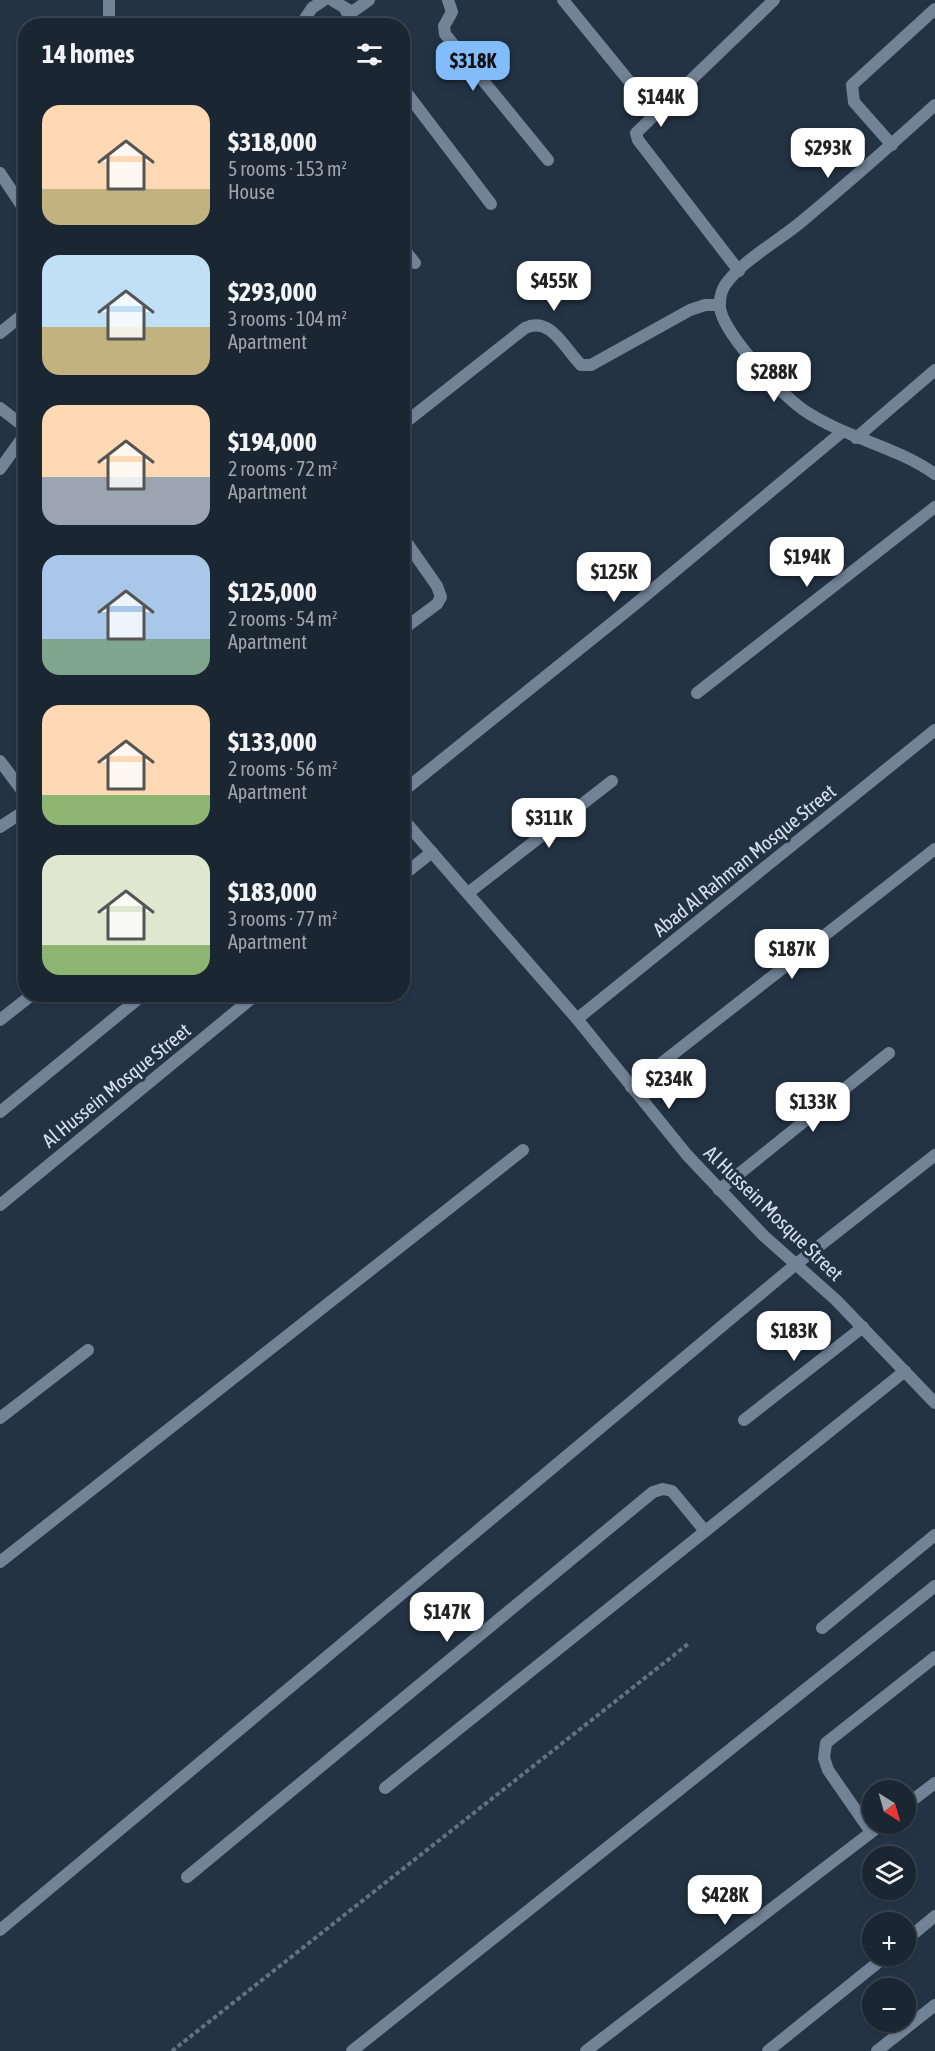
<!DOCTYPE html>
<html lang="en">
<head>
<meta charset="utf-8">
<style>
	body { margin:0; font-family:"Asap Condensed",sans-serif; background:#242e3b; color:#f1f3f6; height:100vh; display:flex; flex-direction:column; font-size:22px; white-space:nowrap }
	* { box-sizing:border-box; margin:0 }
	p { font-size:20px; color:#a0a5ac }
	.icon { flex:none; width:33px; height:33px; fill:none; stroke:currentColor; stroke-width:2; stroke-linecap:round; stroke-linejoin:round }
	.map { position:relative; flex:1; overflow:hidden }
	.details { position:absolute; left:18px; top:18px; width:392px; height:984px; display:flex; flex-direction:column; background:#1b2633; border-radius:24px; box-shadow:0 2px 4px #0004,0 0 0 2px #39434e }
	.details>* { flex:none }
	.needle { width:39px; rotate:143deg }
	.fabs { position:absolute; left:862px; top:1780px; display:grid; gap:12px }
	.fabs a { display:grid; place-items:center; width:54px; height:54px; border-radius:50%; background:#1b2633; box-shadow:0 2px 4px #0004,0 0 0 2px #39434e; font-size:30px }
	.price { position:absolute; translate:-50% -51px; padding:0 14px; border-radius:12px; background:#fff; color:#222; font-size:20px; line-height:39px; filter:drop-shadow(0 2px 3px #0008) }
	.price::after { content:''; position:absolute; left:50%; top:36px; width:18px; height:14px; margin-left:-9px; background:inherit; clip-path:polygon(0 0,100% 0,50% 100%) }
	.price.current { background:#83bcfb; color:#111 }
	ul { padding:0; list-style:none }
	li { display:flex; align-items:center; gap:18px; height:150px; padding:0 24px }
	li span { display:grid; place-items:center; flex:none; width:168px; height:120px; border-radius:18px; color:#555 }
	li>.icon { margin-inline-start:auto }
	span .icon { width:72px; height:72px; fill:#fffc; stroke-width:1 }
	li b { font-size:26px }
	h2 { display:flex; justify-content:space-between; align-items:center; height:72px; padding:0 24px; font-size:26px }
	.map>svg:first-child { display:block }
	.lines { fill:none; stroke-linecap:round; stroke-linejoin:round }
	.path { stroke:#647180; stroke-width:4; stroke-dasharray:4.5 3; stroke-linecap:butt }
	.street { stroke:#728397; stroke-width:12 }
	.labels { text-anchor:middle; dominant-baseline:central; stroke-width:6; stroke-linejoin:round; paint-order:stroke }
	.street-label { font-size:20px; fill:#d7e1ec; stroke:#243344 }
</style>
</head>
<body>
<div class="map">
<svg width="935" height="2051" viewBox="0 0 935 2051">
	<rect width="100%" height="100%" fill="#243344"/>
	<g class="lines">
		<polyline class="path" points="172,2051 688,1644"/>
		<g class="street">
			<polyline points="332,0 352,12 369,0"/>
			<polyline points="448,0 452,12 444,26 445,34 548,160"/>
			<polyline points="563,0 655,113"/>
			<polyline points="346,11 356,26"/>
			<polyline points="109,26 109,0"/>
			<polyline points="300,26 312,8 324,0"/>
			<polyline points="402,87 491,204"/>
			<path d="M935 105C891 145 847 184 801 222 777 242 744 259 725 285 722 290 720 298 720 303 716 328 784 397 805 411 846 438 895 446 935 474"/>
			<polyline points="892,145 854,102 852,85 935,9"/>
			<polyline points="0,173 26,212"/>
			<polyline points="402,247 415,263"/>
			<polyline points="739,271 638,140 636,133 774,0"/>
			<polyline points="0,333 26,312"/>
			<polyline points="0,408 26,428"/>
			<path d="M402 425 525 328C551 316 564 348 581 365H591L690 310 705 305H719"/>
			<polyline points="856,438 935,370"/>
			<polyline points="0,469 26,433"/>
			<polyline points="402,536 437,586 441,597 437,604 402,630"/>
			<polyline points="697,693 935,507"/>
			<polyline points="0,761 26,796"/>
			<polyline points="402,792 633,606 842,432"/>
			<polyline points="402,818 577,1019 687,1155 764,1236 836,1300 935,1403"/>
			<polyline points="0,827 26,810"/>
			<polyline points="402,876 432,852"/>
			<polyline points="468,893 612,781"/>
			<polyline points="577,1019 935,730"/>
			<polyline points="0,1020 33,994"/>
			<polyline points="631,1087 935,849"/>
			<polyline points="0,1112 144,994"/>
			<polyline points="719,1190 889,1053"/>
			<polyline points="0,1205 257,994"/>
			<polyline points="0,1418 88,1350"/>
			<polyline points="744,1420 863,1327"/>
			<polyline points="0,1562 523,1150"/>
			<polyline points="822,1628 935,1535"/>
			<polyline points="385,1788 905,1371"/>
			<polyline points="906,1805 935,1783"/>
			<polyline points="871,1832 828,1770 824,1758 826,1743 935,1657"/>
			<polyline points="187,1877 653,1492 663,1489 672,1491 705,1531"/>
			<polyline points="0,1930 795,1265 935,1155"/>
			<polyline points="906,1940 935,1916"/>
			<polyline points="352,2051 935,1586"/>
			<polyline points="586,2051 882,1824"/>
			<polyline points="768,2051 886,1956"/>
			<polyline points="877,2051 935,2005"/>
		</g>
	</g>
	<g class="labels">
		<g class="street-label">
			<text transform="translate(744 860) rotate(-39)">Abad Al Rahman Mosque Street</text>
			<text transform="translate(116 1085) rotate(-39)">Al Hussein Mosque Street</text>
			<text transform="translate(774 1213) rotate(44)">Al Hussein Mosque Street</text>
		</g>
	</g>
</svg>
<div class="fabs">
<a><svg class="needle" viewBox="-14 -14 28 28"><path d="M0-13l5 13h-10z" fill="#e53935"/><path d="M0 13l5-13h-10z" fill="#a0a5ac"/></svg></a>
<a><svg class="icon" aria-label="layers" viewBox="0 0 24 24"><path d="M12 4l9 5-9 5-9-5zM3 14l9 5 9-5"/></svg></a>
<a>+</a>
<a>−</a>
</div>
<b class="price current" style="left:473px;top:92px">$318K</b>
<b class="price" style="left:661px;top:128px">$144K</b>
<b class="price" style="left:828px;top:179px">$293K</b>
<b class="price" style="left:554px;top:312px">$455K</b>
<b class="price" style="left:774px;top:403px">$288K</b>
<b class="price" style="left:807px;top:588px">$194K</b>
<b class="price" style="left:614px;top:603px">$125K</b>
<b class="price" style="left:549px;top:849px">$311K</b>
<b class="price" style="left:792px;top:980px">$187K</b>
<b class="price" style="left:669px;top:1110px">$234K</b>
<b class="price" style="left:813px;top:1133px">$133K</b>
<b class="price" style="left:794px;top:1362px">$183K</b>
<b class="price" style="left:447px;top:1643px">$147K</b>
<b class="price" style="left:725px;top:1926px">$428K</b>
<section class="details">
<h2>14 homes<svg class="icon" aria-label="filters" viewBox="0 0 24 24"><path d="M4 7h16M4 17h16"/><circle cx="9" cy="7" r="2"/><circle cx="15" cy="17" r="2"/></svg></h2>
<ul>
<li><span style="background:linear-gradient(#ffd9b3 70%,#c2b280 0)"><svg class="icon" aria-label="home" viewBox="0 0 24 24"><path d="M3 11l9-7 9 7M6 9v11h12V9"/></svg></span><div><b>$318,000</b><p>5 rooms · 153 m²</p><p>House</p></div></li>
<li><span style="background:linear-gradient(#bfe0f5 60%,#c2b280 0)"><svg class="icon" aria-label="home" viewBox="0 0 24 24"><path d="M3 11l9-7 9 7M6 9v11h12V9"/></svg></span><div><b>$293,000</b><p>3 rooms · 104 m²</p><p>Apartment</p></div></li>
<li><span style="background:linear-gradient(#ffd9b3 60%,#9aa5b1 0)"><svg class="icon" aria-label="home" viewBox="0 0 24 24"><path d="M3 11l9-7 9 7M6 9v11h12V9"/></svg></span><div><b>$194,000</b><p>2 rooms · 72 m²</p><p>Apartment</p></div></li>
<li><span style="background:linear-gradient(#a9c7e8 70%,#7fa58c 0)"><svg class="icon" aria-label="home" viewBox="0 0 24 24"><path d="M3 11l9-7 9 7M6 9v11h12V9"/></svg></span><div><b>$125,000</b><p>2 rooms · 54 m²</p><p>Apartment</p></div></li>
<li><span style="background:linear-gradient(#ffd9b3 75%,#8fb573 0)"><svg class="icon" aria-label="home" viewBox="0 0 24 24"><path d="M3 11l9-7 9 7M6 9v11h12V9"/></svg></span><div><b>$133,000</b><p>2 rooms · 56 m²</p><p>Apartment</p></div></li>
<li><span style="background:linear-gradient(#dfe7d0 75%,#8fb573 0)"><svg class="icon" aria-label="home" viewBox="0 0 24 24"><path d="M3 11l9-7 9 7M6 9v11h12V9"/></svg></span><div><b>$183,000</b><p>3 rooms · 77 m²</p><p>Apartment</p></div></li>
</ul>
</section>
</div>
</body>
</html>
